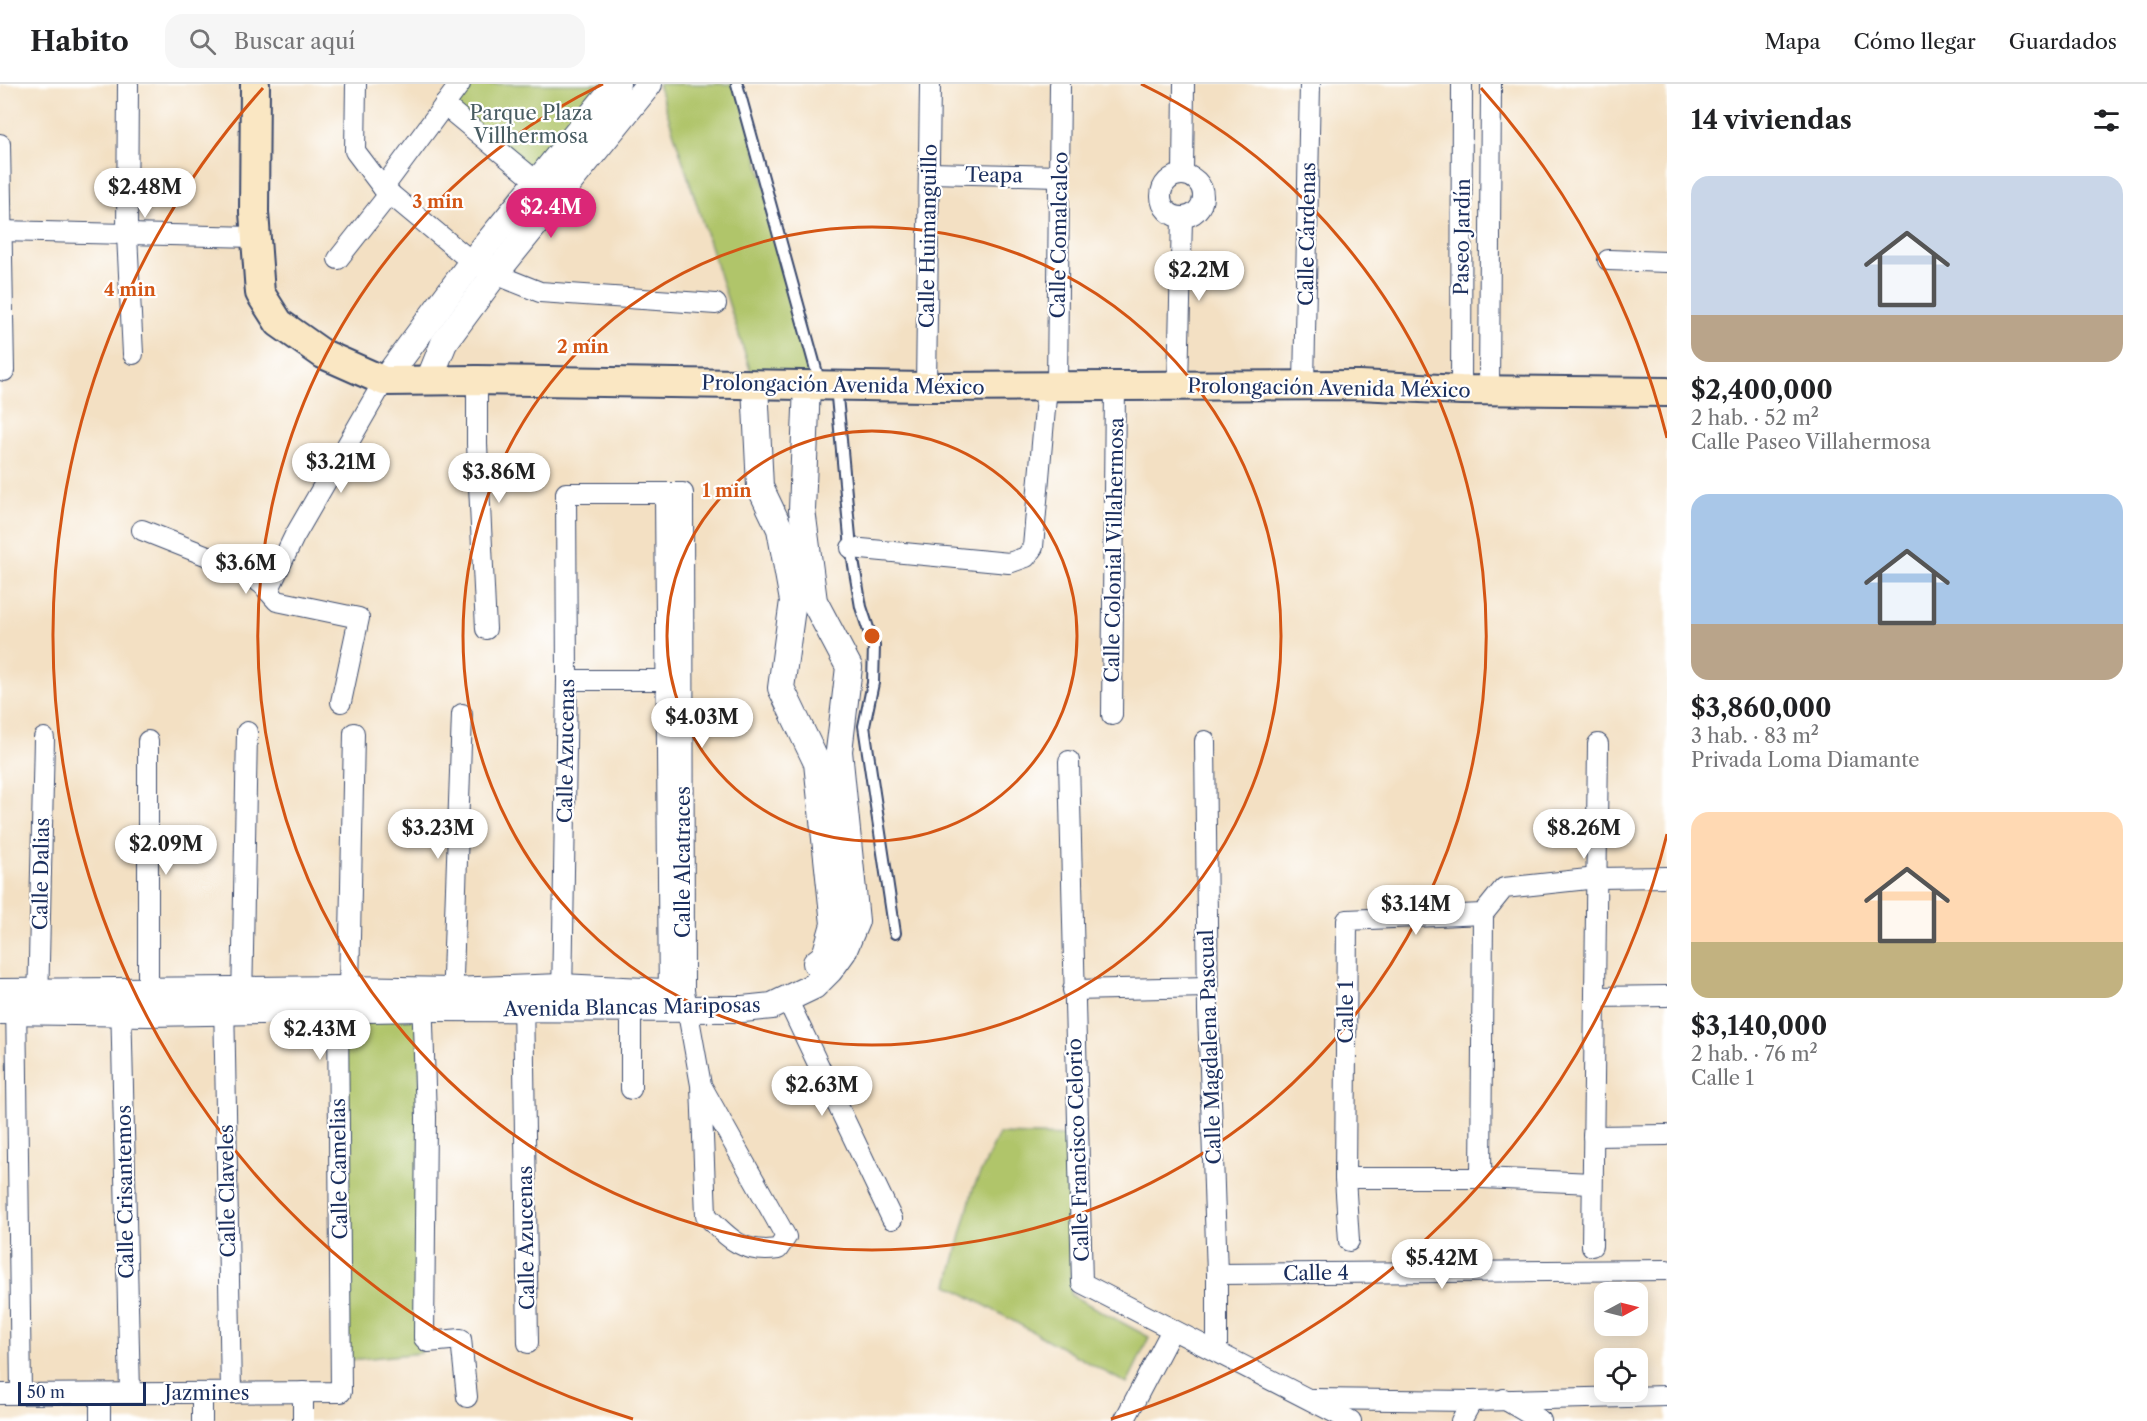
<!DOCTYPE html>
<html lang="es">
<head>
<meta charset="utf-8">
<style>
	body { margin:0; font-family:"Libre Caslon Text",serif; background:#f6f6f6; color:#202124; height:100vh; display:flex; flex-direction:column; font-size:22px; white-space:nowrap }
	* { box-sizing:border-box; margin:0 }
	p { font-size:20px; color:#757577 }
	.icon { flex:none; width:33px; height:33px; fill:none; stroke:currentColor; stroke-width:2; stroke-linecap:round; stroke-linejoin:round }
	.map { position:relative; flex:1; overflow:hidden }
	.side { display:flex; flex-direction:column; background:#fff; width:480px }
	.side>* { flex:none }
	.needle { width:39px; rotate:83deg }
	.tools { position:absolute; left:1594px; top:1198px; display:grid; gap:12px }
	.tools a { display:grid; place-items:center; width:54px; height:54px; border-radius:12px; background:#fff; box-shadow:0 3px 15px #0003; font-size:30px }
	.scale { position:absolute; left:18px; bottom:15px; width:128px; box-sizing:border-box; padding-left:6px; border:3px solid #1b2f5e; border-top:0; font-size:16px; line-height:21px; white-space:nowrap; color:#1b2f5e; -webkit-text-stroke:4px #fff; paint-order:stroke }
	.price { position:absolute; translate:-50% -51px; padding:0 14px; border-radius:21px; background:#fff; color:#222; font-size:20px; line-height:39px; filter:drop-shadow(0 2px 3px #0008) }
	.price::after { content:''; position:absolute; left:50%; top:36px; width:18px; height:14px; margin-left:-9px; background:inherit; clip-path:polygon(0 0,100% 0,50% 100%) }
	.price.on { background:#db2777; color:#fff }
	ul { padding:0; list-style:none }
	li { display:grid; align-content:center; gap:12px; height:318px; padding:0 24px }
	li span { display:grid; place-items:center; height:186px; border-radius:18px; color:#555 }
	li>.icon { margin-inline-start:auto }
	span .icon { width:108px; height:108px; fill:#fffc; stroke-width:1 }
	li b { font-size:26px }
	h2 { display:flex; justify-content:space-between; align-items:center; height:72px; padding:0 24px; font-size:26px }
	header { display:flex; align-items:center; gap:36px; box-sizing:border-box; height:84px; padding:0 30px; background:#fff; border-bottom:2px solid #e0e0e0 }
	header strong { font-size:28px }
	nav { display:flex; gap:33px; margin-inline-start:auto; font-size:21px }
	.search { width:420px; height:54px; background:#f6f6f6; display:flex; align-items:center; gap:15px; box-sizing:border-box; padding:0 21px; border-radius:18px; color:#757577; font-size:22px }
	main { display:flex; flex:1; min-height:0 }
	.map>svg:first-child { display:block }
	.green { fill:#b0c56a; stroke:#667a64; stroke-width:1.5 }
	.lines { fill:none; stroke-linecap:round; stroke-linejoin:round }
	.service-casing { stroke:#3b4a6d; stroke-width:14 }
	.minor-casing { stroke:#3b4a6d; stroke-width:22 }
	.tertiary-casing { stroke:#3b4a6d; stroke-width:28 }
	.secondary-casing { stroke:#3b4a6d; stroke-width:32 }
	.service { stroke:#fff; stroke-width:10 }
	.minor { stroke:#fff; stroke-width:20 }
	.tertiary { stroke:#fff; stroke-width:26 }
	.secondary { stroke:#fae7c3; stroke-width:28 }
	.ring { fill:none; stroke:#d45514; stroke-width:3 }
	.labels { text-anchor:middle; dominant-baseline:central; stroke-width:4.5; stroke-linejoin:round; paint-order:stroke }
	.park-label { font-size:20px; fill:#485c62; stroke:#fff }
	.street-label { font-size:20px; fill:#1b2f5e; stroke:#fff }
	.centre { fill:#d45514; stroke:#fff; stroke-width:3 }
	.ring-label { font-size:18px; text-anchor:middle; font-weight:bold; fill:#d45514; stroke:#fff; stroke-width:4.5; stroke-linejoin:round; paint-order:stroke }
</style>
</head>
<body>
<header>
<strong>Habito</strong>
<div class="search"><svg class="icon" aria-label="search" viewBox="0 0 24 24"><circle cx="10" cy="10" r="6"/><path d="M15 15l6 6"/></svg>Buscar aquí</div>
<nav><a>Mapa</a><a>Cómo llegar</a><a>Guardados</a></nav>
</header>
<main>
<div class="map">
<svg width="1667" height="1337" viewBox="0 0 1667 1337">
	<rect width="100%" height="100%" fill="#fff"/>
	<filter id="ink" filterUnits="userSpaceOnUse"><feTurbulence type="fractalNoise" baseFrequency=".0167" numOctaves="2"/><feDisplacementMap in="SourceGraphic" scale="12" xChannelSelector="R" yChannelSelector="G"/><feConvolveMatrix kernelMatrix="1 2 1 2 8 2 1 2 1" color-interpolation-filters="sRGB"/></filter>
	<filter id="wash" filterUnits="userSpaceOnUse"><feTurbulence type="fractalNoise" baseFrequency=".008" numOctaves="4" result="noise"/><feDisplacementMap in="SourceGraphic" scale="24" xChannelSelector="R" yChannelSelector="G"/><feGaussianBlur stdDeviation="1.35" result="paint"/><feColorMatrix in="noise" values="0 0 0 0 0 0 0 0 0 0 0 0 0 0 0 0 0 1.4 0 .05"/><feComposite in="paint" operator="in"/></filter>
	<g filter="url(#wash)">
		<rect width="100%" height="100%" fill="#f3e0c3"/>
		<g class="green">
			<polygon points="460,0 617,0 537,98 444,21"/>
			<polygon points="658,0 737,0 820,302 755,301"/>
			<polygon points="420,924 421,1269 341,1277 338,926"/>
			<polygon points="999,1050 1069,1052 1071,1211 1149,1253 1127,1300 948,1201 973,1105"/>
		</g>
	</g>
	<g filter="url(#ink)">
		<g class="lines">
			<defs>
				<g id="service">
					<polyline points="737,0 820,300"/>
					<polyline points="836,302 851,464 861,523 874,562 873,599 864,642 895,849"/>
				</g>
				<g id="minor">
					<polyline points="128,0 127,151 133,270"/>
					<polyline points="356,0 355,67 383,104 472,178 495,190 540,208 716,220"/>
					<polyline points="444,21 537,98"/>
					<polyline points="0,60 4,287"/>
					<polyline points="929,89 1060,92"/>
					<polyline points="1183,90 1184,0"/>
					<circle cx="1182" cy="112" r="21"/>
					<polyline points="383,104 460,0"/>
					<polyline points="0,147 255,153"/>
					<polyline points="338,175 390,109"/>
					<polyline points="1608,176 1667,178"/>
					<polyline points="477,296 477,360 486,545"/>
					<polyline points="1304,300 1310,0"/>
					<polyline points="1057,302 1060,0"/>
					<polyline points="1178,302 1182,134"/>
					<polyline points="926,303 930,0"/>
					<polyline points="1461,306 1462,0"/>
					<polyline points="1489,306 1491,0"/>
					<polyline points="665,409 669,922"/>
					<polyline points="142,446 243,486 263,501 277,517 359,534 341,618"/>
					<polyline points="851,464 1009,479 1026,473 1033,463 1047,302"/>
					<polyline points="268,507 294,453 384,297"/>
					<polyline points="567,596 679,596"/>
					<polyline points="1112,631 1115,301"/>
					<polyline points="1205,657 1208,927 1217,1190 1217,1268"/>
					<polyline points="1069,677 1082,1199 1351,1337"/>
					<polyline points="1073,906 1208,903"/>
					<polyline points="422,910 426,1033 424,1254 428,1258 461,1255 467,1313"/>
					<polyline points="523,911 528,1259"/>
					<polyline points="1595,913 1667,912"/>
					<polyline points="16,914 21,1310"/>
					<polyline points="224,915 231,1309"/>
					<polyline points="787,915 892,1135"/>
					<polyline points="121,916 130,1309"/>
					<path d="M562 916 567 596 566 409H683L684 907 701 1001 706 1131C729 1155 743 1170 778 1165L786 1153 701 1001"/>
					<polyline points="242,919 247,648"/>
					<polyline points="148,920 148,657"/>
					<polyline points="38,921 44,654"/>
					<polyline points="452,921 462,630"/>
					<polyline points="631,924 631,1005"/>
					<polyline points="1593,1052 1667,1051"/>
					<polyline points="1345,1094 1481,1094 1592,1099"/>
					<polyline points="1481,1094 1483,830 1504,804 1597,794 1667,793"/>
					<polyline points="1349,1157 1345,1094 1347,836 1483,830"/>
					<polyline points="1592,1162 1598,660"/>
					<polyline points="1217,1190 1667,1186"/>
					<polyline points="303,1308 303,1337"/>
					<polyline points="0,1310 341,1308 338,926 349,905 354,649"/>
					<polyline points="1314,1315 1472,1317 1667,1312"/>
					<polyline points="1504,1315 1541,1337"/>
					<polyline points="100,1337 100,1310"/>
					<polyline points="202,1337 202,1309"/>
					<polyline points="1124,1337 1172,1246"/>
					<polyline points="1461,1337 1472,1317"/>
				</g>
				<g id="tertiary">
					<polyline points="429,296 444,259 495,190 649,0"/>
					<polyline points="384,297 472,178 617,0"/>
					<polyline points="755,301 760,403 780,445 793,517 781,604 817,679 834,840 825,872 816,879"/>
					<polyline points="0,908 349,905 452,907 561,903 664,908"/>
					<polyline points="0,927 149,929 423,924 743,925 772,922 814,902 830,886 843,868 856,837 839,667 849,583 814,517 802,426 807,301"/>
				</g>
				<polyline id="secondary" points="255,0 254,128 260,209 279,239 323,270 384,297 477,296 926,303 1359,301 1461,306 1667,308"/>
			</defs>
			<use href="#service" class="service-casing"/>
			<use href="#minor" class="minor-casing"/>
			<use href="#tertiary" class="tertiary-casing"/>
			<use href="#secondary" class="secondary-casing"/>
			<use href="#service" class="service"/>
			<use href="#minor" class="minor"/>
			<use href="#tertiary" class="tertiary"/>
			<use href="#secondary" class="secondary"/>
		</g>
	</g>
	<g class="ring">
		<circle cx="872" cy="552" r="205"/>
		<circle cx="872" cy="552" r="409"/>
		<path d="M1141 0A614 614 0 1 1 603 0"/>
		<path d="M1667 750A819 819 0 0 1 1111 1335M633 1335A819 819 0 0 1 263 4M1481 4A819 819 0 0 1 1667 354"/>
	</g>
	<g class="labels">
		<g class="park-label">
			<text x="531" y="29">Parque Plaza<tspan x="531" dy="23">Villhermosa</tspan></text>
		</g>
		<g class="street-label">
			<text transform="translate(994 91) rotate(1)">Teapa</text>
			<text transform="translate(1307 150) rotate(-89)">Calle Cárdenas</text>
			<text transform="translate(1059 151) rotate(-89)">Calle Comalcalco</text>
			<text transform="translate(928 152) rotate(-89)">Calle Huimanguillo</text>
			<text transform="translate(1462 153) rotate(-89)">Paseo Jardín</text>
			<text transform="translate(843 301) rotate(1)">Prolongación Avenida México</text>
			<text transform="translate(1329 304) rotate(1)">Prolongación Avenida México</text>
			<text transform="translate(1114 466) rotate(-89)">Calle Colonial Villahermosa</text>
			<text transform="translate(566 667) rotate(-89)">Calle Azucenas</text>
			<text transform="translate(683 778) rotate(-90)">Calle Alcatraces</text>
			<text transform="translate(41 790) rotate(-89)">Calle Dalias</text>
			<text transform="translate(632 923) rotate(-1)">Avenida Blancas Mariposas</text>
			<text transform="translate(1346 928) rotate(-90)">Calle 1</text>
			<text transform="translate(1210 963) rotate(-92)">Calle Magdalena Pascual</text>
			<text transform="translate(1078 1066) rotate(-92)">Calle Francisco Celorio</text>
			<text transform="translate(339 1085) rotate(-91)">Calle Camelias</text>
			<text transform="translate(227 1107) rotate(-91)">Calle Claveles</text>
			<text transform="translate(125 1108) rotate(-91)">Calle Crisantemos</text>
			<text transform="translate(526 1154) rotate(-91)">Calle Azucenas</text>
			<text transform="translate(1316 1189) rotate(-1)">Calle 4</text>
			<text x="207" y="1309">Jazmines</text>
		</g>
	</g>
	<circle cx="872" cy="552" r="9" class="centre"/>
	<g class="ring-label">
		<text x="438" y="124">3 min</text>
		<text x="130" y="212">4 min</text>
		<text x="583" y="269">2 min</text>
		<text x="727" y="413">1 min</text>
	</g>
</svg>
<div class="tools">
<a><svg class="needle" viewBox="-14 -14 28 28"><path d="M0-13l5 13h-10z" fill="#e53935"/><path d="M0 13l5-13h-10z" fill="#757577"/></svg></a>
<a><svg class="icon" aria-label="locate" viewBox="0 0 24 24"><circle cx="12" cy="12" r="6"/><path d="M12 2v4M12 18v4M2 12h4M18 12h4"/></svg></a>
</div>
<div class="scale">50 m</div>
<b class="price" style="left:145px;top:135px">$2.48M</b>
<b class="price on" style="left:551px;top:155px">$2.4M</b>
<b class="price" style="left:1199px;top:218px">$2.2M</b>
<b class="price" style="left:341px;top:410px">$3.21M</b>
<b class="price" style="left:499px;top:420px">$3.86M</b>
<b class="price" style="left:246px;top:511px">$3.6M</b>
<b class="price" style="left:702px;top:665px">$4.03M</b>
<b class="price" style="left:438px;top:776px">$3.23M</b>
<b class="price" style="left:1584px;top:776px">$8.26M</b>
<b class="price" style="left:166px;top:792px">$2.09M</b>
<b class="price" style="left:1416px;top:852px">$3.14M</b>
<b class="price" style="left:320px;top:977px">$2.43M</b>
<b class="price" style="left:822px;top:1033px">$2.63M</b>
<b class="price" style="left:1442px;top:1206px">$5.42M</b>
</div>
<section class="side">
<h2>14 viviendas<svg class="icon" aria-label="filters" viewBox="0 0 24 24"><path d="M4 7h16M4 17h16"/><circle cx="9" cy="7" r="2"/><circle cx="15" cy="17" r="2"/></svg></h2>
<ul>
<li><span style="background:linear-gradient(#c9d6e8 75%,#b9a48a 0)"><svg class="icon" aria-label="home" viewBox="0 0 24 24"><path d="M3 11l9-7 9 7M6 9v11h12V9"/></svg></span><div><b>$2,400,000</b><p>2 hab. · 52 m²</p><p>Calle Paseo Villahermosa</p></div></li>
<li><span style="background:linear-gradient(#a9c7e8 70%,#b9a48a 0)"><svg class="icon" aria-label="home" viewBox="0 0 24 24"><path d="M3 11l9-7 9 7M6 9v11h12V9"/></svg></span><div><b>$3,860,000</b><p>3 hab. · 83 m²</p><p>Privada Loma Diamante</p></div></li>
<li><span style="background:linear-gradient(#ffd9b3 70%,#c2b280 0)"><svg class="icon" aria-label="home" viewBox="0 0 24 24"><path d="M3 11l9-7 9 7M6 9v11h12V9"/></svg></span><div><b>$3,140,000</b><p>2 hab. · 76 m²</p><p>Calle 1</p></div></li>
</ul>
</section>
</main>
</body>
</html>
